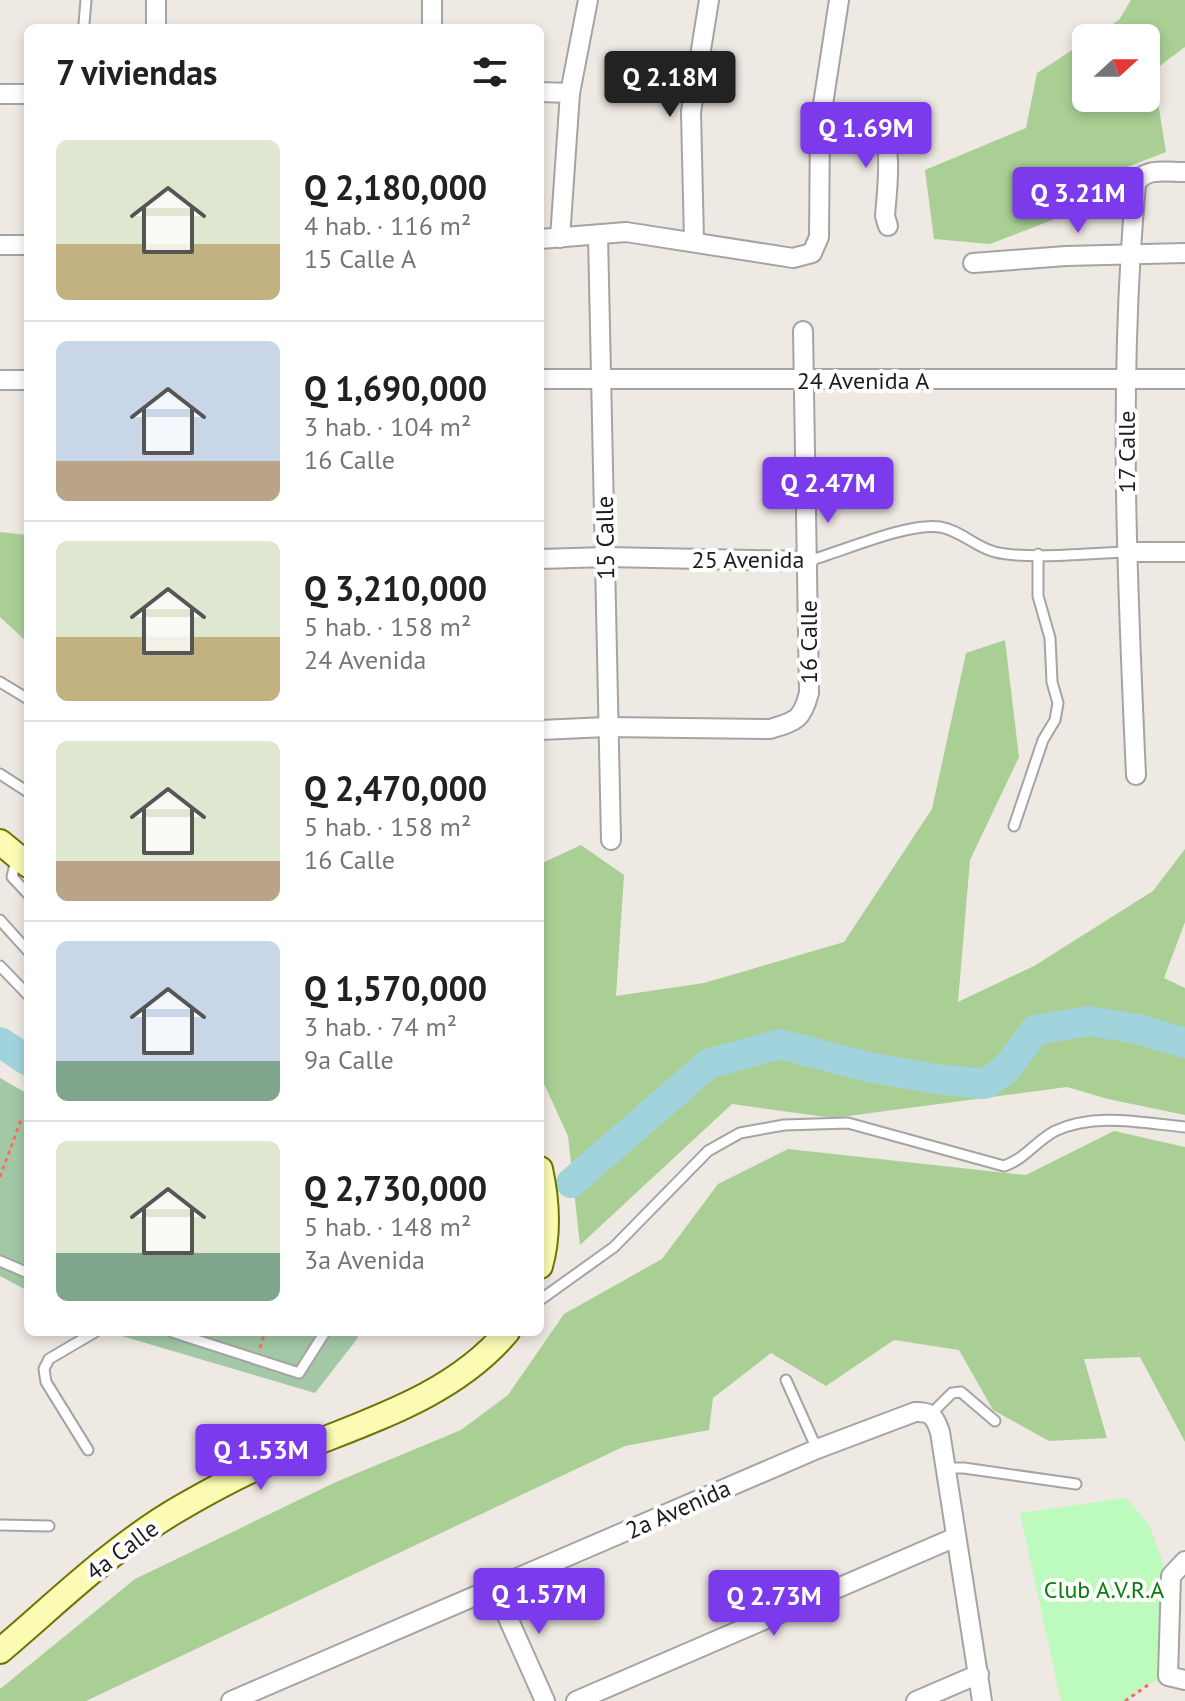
<!DOCTYPE html>
<html lang="es">
<head>
<meta charset="utf-8">
<style>
	body { margin:0; font-family:"PT Sans",sans-serif; background:#f2f2f2; color:#202124; height:100vh; display:flex; flex-direction:column; font-size:30px; white-space:nowrap }
	* { box-sizing:border-box; margin:0 }
	p { font-size:26px; color:#757577 }
	.icon { flex:none; width:44px; height:44px; fill:none; stroke:currentColor; stroke-width:2; stroke-linecap:round; stroke-linejoin:round }
	.map { position:relative; flex:1; overflow:hidden }
	.details { position:absolute; left:24px; top:24px; width:520px; height:1312px; display:flex; flex-direction:column; background:#fff; border-radius:12px; box-shadow:0 4px 12px #0003 }
	.details>* { flex:none }
	.needle { width:52px; rotate:69deg }
	.fabs { position:absolute; left:1072px; top:24px; display:grid; gap:16px }
	.fabs a { display:grid; place-items:center; width:88px; height:88px; border-radius:12px; background:#fff; box-shadow:0 4px 12px #0003; font-size:40px }
	.price { position:absolute; translate:-50% -68px; padding:0 18px; border-radius:8px; background:#7c3aed; color:#fff; font-size:26px; line-height:52px; filter:drop-shadow(0 2px 4px #0008) }
	.price::after { content:''; position:absolute; left:50%; top:48px; width:24px; height:18px; margin-left:-12px; background:inherit; clip-path:polygon(0 0,100% 0,50% 100%) }
	.price.current { background:#222; color:#fff }
	ul { padding:0; list-style:none }
	li { display:flex; align-items:center; gap:24px; height:200px; padding:0 32px }
	li+li { border-top:2px solid #e0e0e0 }
	li span { display:grid; place-items:center; flex:none; width:224px; height:160px; border-radius:12px; color:#555 }
	li>.icon { margin-inline-start:auto }
	span .icon { width:96px; height:96px; fill:#fffc; stroke-width:1 }
	li b { font-size:34px }
	h2 { display:flex; justify-content:space-between; align-items:center; height:96px; padding:0 32px; font-size:34px }
	.map>svg:first-child { display:block }
	.forest { fill:#a9cf95 }
	.cemetery { fill:#a2c8a6 }
	.park { fill:#bdfabe }
	.lines { fill:none; stroke-linecap:round; stroke-linejoin:round }
	.river { stroke:#a1d3dd; stroke-width:30 }
	.lane-casing { stroke:#a4a4a4; stroke-width:13 }
	.street-casing { stroke:#a4a4a4; stroke-width:22 }
	.secondary-casing { stroke:#6e7502; stroke-width:28 }
	.path { stroke:#fd6c64; stroke-width:3; stroke-dasharray:4 4; stroke-linecap:butt }
	.lane { stroke:#fff; stroke-width:9 }
	.street { stroke:#fff; stroke-width:18 }
	.secondary { stroke:#fbfbb3; stroke-width:24 }
	.labels { text-anchor:middle; dominant-baseline:central; stroke-width:8; stroke-linejoin:round; paint-order:stroke }
	.street-label { font-size:24px; fill:#1d1d1d; stroke:#fff }
	.park-label { font-size:24px; fill:#097c0c; stroke:#fff }
</style>
</head>
<body>
<div class="map">
<svg width="1185" height="1701" viewBox="0 0 1185 1701">
	<rect width="100%" height="100%" fill="#eee9e2"/>
	<g class="forest">
		<polygon points="1131,0 1185,0 1185,47 1153,71 1166,152 1101,177 1060,217 990,244 934,239 925,170 1026,128 1037,73 1086,41 1086,98 1146,98 1146,38 1091,38 1119,20"/>
		<polygon points="0,532 28,535 28,643 0,617"/>
		<polygon points="1005,640 1019,757 970,860 958,1002 1034,966 1153,891 1185,849 1185,922 1164,978 1185,988 1185,1115 1108,1099 1067,1087 833,1118 732,1104 580,1245 568,1136 540,1075 540,864 581,845 624,875 616,996 704,983 844,942 932,809 966,653"/>
		<polygon points="1114,1131 1185,1147 1185,1442 1140,1357 1084,1359 1107,1438 1049,1441 993,1410 959,1350 894,1340 826,1386 771,1353 713,1398 709,1430 625,1446 86,1701 0,1701 0,1689 135,1579 336,1482 461,1430 508,1395 564,1314 662,1259 718,1184 788,1149 1026,1175"/>
	</g>
	<g class="cemetery">
		<polygon points="0,1078 28,1094 28,1291 0,1276"/>
		<polygon points="108,1332 359,1332 357,1339 315,1393"/>
	</g>
	<polygon class="park" points="1126,1498 1150,1526 1170,1583 1168,1676 1145,1686 1125,1701 1061,1701 1020,1513"/>
	<g class="lines">
		<g class="river">
			<polyline points="0,1042 28,1061"/>
			<polyline points="571,1183 708,1064 780,1044 868,1067 936,1079 985,1084 1006,1069 1035,1030 1089,1021 1138,1029 1185,1043"/>
		</g>
		<defs>
			<g id="lane">
				<polyline points="84,24 86,0"/>
				<path d="M808 561C841 552 908 522 940 527 960 530 975 547 995 552 1027 560 1091 553 1126 552"/>
				<polyline points="0,682 28,699"/>
				<polyline points="0,774 28,792"/>
				<polyline points="1014,826 1043,740 1055,720 1058,703 1052,682 1050,638 1038,596 1038,554"/>
				<polyline points="16,860 12,877 28,894"/>
				<polyline points="0,920 28,951"/>
				<polyline points="0,966 28,995"/>
				<polyline points="0,1261 28,1273"/>
				<path d="M540 1300 614 1247 708 1151 740 1133 784 1125 848 1123 1004 1166C1025 1159 1036 1141 1055 1131 1095 1112 1143 1123 1185 1127"/>
				<polyline points="172,1332 299,1373 325,1332"/>
				<polyline points="786,1380 817,1449"/>
				<polyline points="931,1414 952,1393 961,1392 995,1421"/>
				<polyline points="88,1450 46,1382 44,1369 49,1359 95,1332"/>
				<polyline points="946,1468 964,1468 1076,1484"/>
				<polyline points="0,1525 49,1526"/>
			</g>
			<g id="street">
				<polyline points="432,0 432,28"/>
				<polyline points="156,28 156,0"/>
				<polyline points="540,92 570,93"/>
				<polyline points="0,94 28,94"/>
				<path d="M820 124C834 126 865 125 877 130 895 138 886 198 885 216L888 226"/>
				<polyline points="598,235 611,840"/>
				<polyline points="560,238 570,93 588,0"/>
				<polyline points="540,239 626,232 793,258 812,253 819,237 820,124 839,0"/>
				<polyline points="694,241 691,112 709,0"/>
				<polyline points="0,245 28,245"/>
				<polyline points="973,263 1066,256 1185,253"/>
				<polyline points="540,379 1185,379"/>
				<polyline points="0,380 28,380"/>
				<polyline points="1126,552 1185,552"/>
				<polyline points="540,559 606,557 808,561"/>
				<path d="M540 730 607 727 770 729C796 721 802 720 809 693L803 331"/>
				<path d="M1136 775C1127 579 1118 381 1136 184 1144 167 1168 172 1185 172"/>
				<polyline points="1185,1561 1171,1576 1168,1676 1185,1680"/>
				<polyline points="495,1589 545,1701"/>
				<path d="M231 1701 817 1449 915 1412C931 1411 935 1417 940 1432L982 1701"/>
				<polyline points="576,1701 956,1537"/>
				<polyline points="916,1701 979,1674"/>
			</g>
			<g id="secondary">
				<polyline points="0,842 28,865"/>
				<path d="M540 1169C547 1201 549 1234 540 1266"/>
				<path d="M0 1651C59 1601 114 1546 182 1507 208 1492 235 1477 263 1465 347 1426 445 1405 507 1332"/>
			</g>
		</defs>
		<use href="#lane" class="lane-casing"/>
		<use href="#street" class="street-casing"/>
		<use href="#secondary" class="secondary-casing"/>
		<g class="path">
			<polyline points="0,1177 22,1117"/>
			<polyline points="260,1348 265,1332"/>
			<polyline points="1125,1701 1151,1683"/>
		</g>
		<use href="#lane" class="lane"/>
		<use href="#street" class="street"/>
		<use href="#secondary" class="secondary"/>
	</g>
	<g class="labels">
		<g class="street-label">
			<text x="863" y="380">24 Avenida A</text>
			<text transform="translate(1126 452) rotate(-90)">17 Calle</text>
			<text transform="translate(605 538) rotate(-91)">15 Calle</text>
			<text x="748" y="559">25 Avenida</text>
			<text transform="translate(808 642) rotate(-90)">16 Calle</text>
			<text transform="translate(678 1509) rotate(-24)">2a Avenida</text>
			<text transform="translate(122 1550) rotate(-37)">4a Calle</text>
		</g>
		<g class="park-label">
			<text x="1104" y="1589">Club A.V.R.A</text>
		</g>
	</g>
</svg>
<div class="fabs">
<a><svg class="needle" viewBox="-14 -14 28 28"><path d="M0-13l5 13h-10z" fill="#e53935"/><path d="M0 13l5-13h-10z" fill="#757577"/></svg></a>
</div>
<b class="price current" style="left:670px;top:119px">Q 2.18M</b>
<b class="price" style="left:866px;top:170px">Q 1.69M</b>
<b class="price" style="left:1078px;top:235px">Q 3.21M</b>
<b class="price" style="left:828px;top:525px">Q 2.47M</b>
<b class="price" style="left:261px;top:1492px">Q 1.53M</b>
<b class="price" style="left:539px;top:1636px">Q 1.57M</b>
<b class="price" style="left:774px;top:1638px">Q 2.73M</b>
<section class="details">
<h2>7 viviendas<svg class="icon" aria-label="filters" viewBox="0 0 24 24"><path d="M4 7h16M4 17h16"/><circle cx="9" cy="7" r="2"/><circle cx="15" cy="17" r="2"/></svg></h2>
<ul>
<li><span style="background:linear-gradient(#dfe7d0 65%,#c2b280 0)"><svg class="icon" aria-label="home" viewBox="0 0 24 24"><path d="M3 11l9-7 9 7M6 9v11h12V9"/></svg></span><div><b>Q 2,180,000</b><p>4 hab. · 116 m²</p><p>15 Calle A</p></div></li>
<li><span style="background:linear-gradient(#c9d6e8 75%,#b9a48a 0)"><svg class="icon" aria-label="home" viewBox="0 0 24 24"><path d="M3 11l9-7 9 7M6 9v11h12V9"/></svg></span><div><b>Q 1,690,000</b><p>3 hab. · 104 m²</p><p>16 Calle</p></div></li>
<li><span style="background:linear-gradient(#dfe7d0 60%,#c2b280 0)"><svg class="icon" aria-label="home" viewBox="0 0 24 24"><path d="M3 11l9-7 9 7M6 9v11h12V9"/></svg></span><div><b>Q 3,210,000</b><p>5 hab. · 158 m²</p><p>24 Avenida</p></div></li>
<li><span style="background:linear-gradient(#dfe7d0 75%,#b9a48a 0)"><svg class="icon" aria-label="home" viewBox="0 0 24 24"><path d="M3 11l9-7 9 7M6 9v11h12V9"/></svg></span><div><b>Q 2,470,000</b><p>5 hab. · 158 m²</p><p>16 Calle</p></div></li>
<li><span style="background:linear-gradient(#c9d6e8 75%,#7fa58c 0)"><svg class="icon" aria-label="home" viewBox="0 0 24 24"><path d="M3 11l9-7 9 7M6 9v11h12V9"/></svg></span><div><b>Q 1,570,000</b><p>3 hab. · 74 m²</p><p>9a Calle</p></div></li>
<li><span style="background:linear-gradient(#dfe7d0 70%,#7fa58c 0)"><svg class="icon" aria-label="home" viewBox="0 0 24 24"><path d="M3 11l9-7 9 7M6 9v11h12V9"/></svg></span><div><b>Q 2,730,000</b><p>5 hab. · 148 m²</p><p>3a Avenida</p></div></li>
</ul>
</section>
</div>
</body>
</html>
